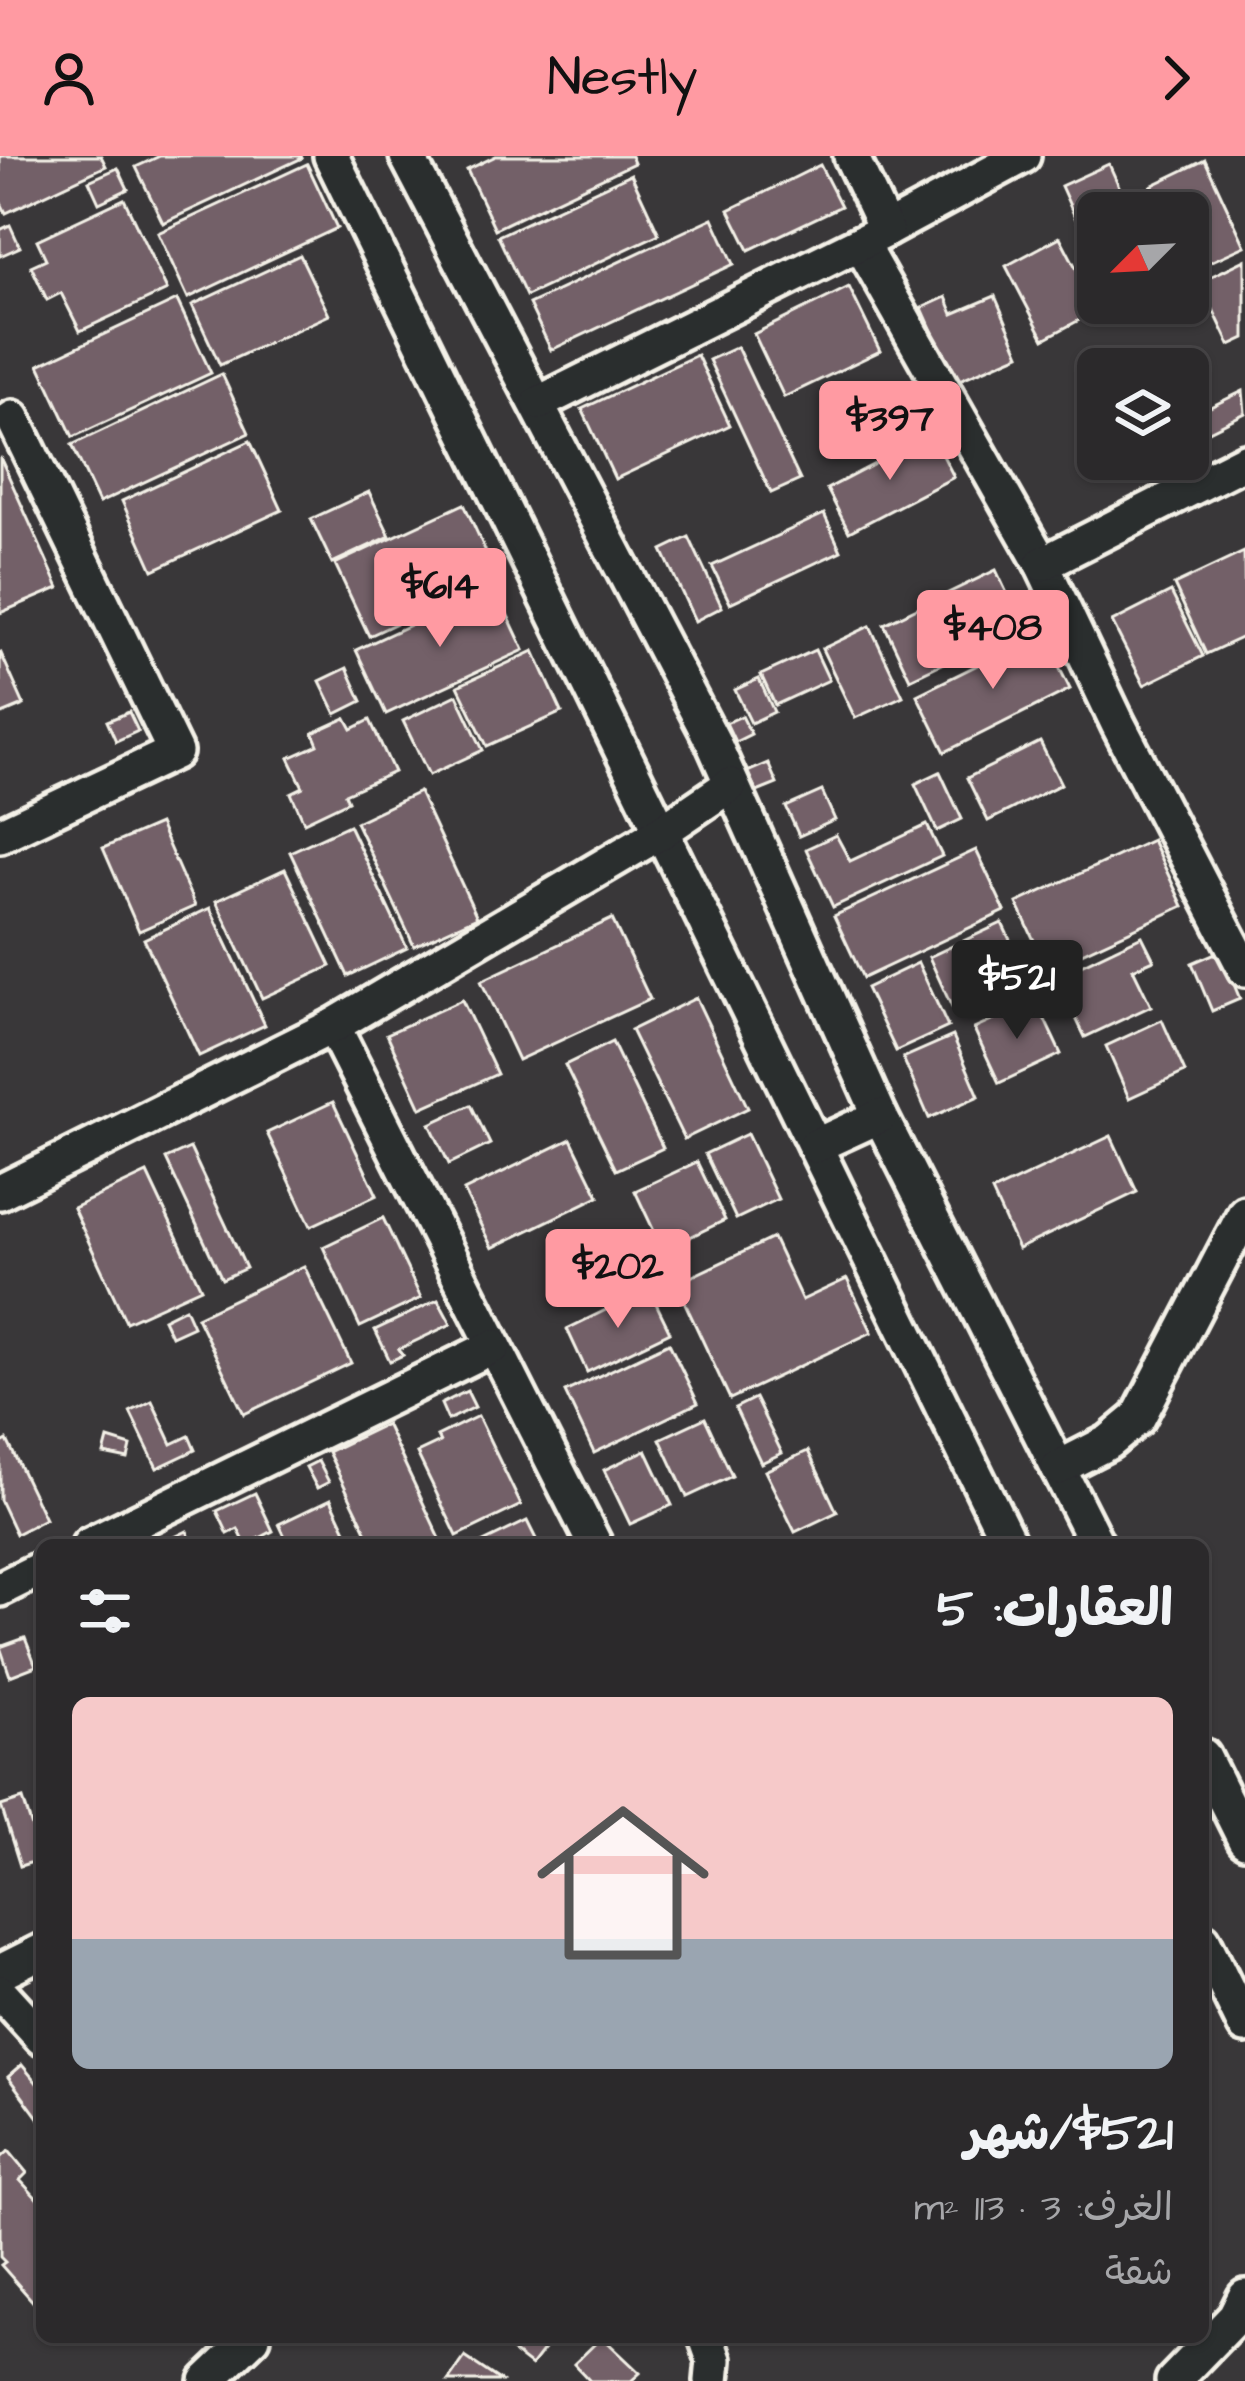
<!DOCTYPE html>
<html lang="ar">
<head>
<meta charset="utf-8">
<style>
	body { margin:0; font-family:"Architects Daughter","Playpen Sans Arabic",sans-serif; background:#373537; color:#f1f3f6; direction:rtl; height:100vh; display:flex; flex-direction:column; font-size:45px; white-space:nowrap }
	* { box-sizing:border-box; margin:0 }
	p { font-size:39px; color:#a6a6a9 }
	.icon { flex:none; width:66px; height:66px; fill:none; stroke:currentColor; stroke-width:2; stroke-linecap:round; stroke-linejoin:round }
	.map { position:relative; flex:1; overflow:hidden; direction:ltr }
	.side { position:absolute; left:36px; top:1383px; width:1173px; height:804px; display:flex; flex-direction:column; background:#2b292b; border-radius:18px; box-shadow:0 3px 9px #0004,0 0 0 3px #474547; direction:rtl }
	.side>* { flex:none }
	.needle { width:78px; rotate:246deg }
	.buttons { position:absolute; left:1077px; top:36px; display:grid; gap:24px }
	.buttons a { display:grid; place-items:center; width:132px; height:132px; border-radius:18px; background:#2b292b; box-shadow:0 3px 9px #0004,0 0 0 3px #474547; font-size:60px }
	.price { position:absolute; translate:-50% -102px; padding:0 27px; border-radius:12px; background:#ff9aa2; color:#111; font-size:39px; line-height:78px; filter:drop-shadow(0 3px 6px #0008) }
	.price::after { content:''; position:absolute; left:50%; top:72px; width:36px; height:27px; margin-left:-18px; background:inherit; clip-path:polygon(0 0,100% 0,50% 100%) }
	.price.selected { background:#222; color:#fff }
	ul { padding:0; list-style:none }
	li { display:grid; align-content:center; gap:24px; height:636px; padding:0 36px }
	li span { display:grid; place-items:center; height:372px; border-radius:18px; color:#555 }
	li>.icon { margin-inline-start:auto }
	span .icon { width:216px; height:216px; fill:#fffc; stroke-width:1 }
	li b { font-size:51px }
	h2 { display:flex; justify-content:space-between; align-items:center; height:144px; padding:0 36px; font-size:51px }
	header { display:flex; justify-content:space-between; align-items:center; height:156px; padding:0 36px; background:#ff9aa2; color:#111; font-size:54px; font-weight:600 }
	.map>svg:first-child { display:block }
	.building { fill:#736067; stroke:#f4f1e8; stroke-width:3 }
	.lines { fill:none; stroke-linecap:round; stroke-linejoin:round }
	.street-casing { stroke:#f4f1e8; stroke-width:42 }
	.street { stroke:#2a2d2e; stroke-width:33 }
</style>
</head>
<body>
<header><svg class="icon" aria-label="forward" viewBox="0 0 24 24"><path d="M9 5l7 7-7 7"/></svg>Nestly<svg class="icon" aria-label="person" viewBox="0 0 24 24"><circle cx="12" cy="8" r="4"/><path d="M4 21q1-7 8-7t8 7"/></svg></header>
<div class="map">
<svg width="1245" height="2225" viewBox="0 0 1245 2225">
	<rect width="100%" height="100%" fill="#393739"/>
	<filter id="ink" filterUnits="userSpaceOnUse"><feTurbulence type="fractalNoise" baseFrequency=".00833" numOctaves="2"/><feDisplacementMap in="SourceGraphic" scale="24" xChannelSelector="R" yChannelSelector="G"/><feConvolveMatrix kernelMatrix="1 2 1 2 8 2 1 2 1" color-interpolation-filters="sRGB"/></filter>
	<g filter="url(#ink)">
		<g class="building">
			<polygon points="0,0 101,0 106,10 6,57 0,45"/>
			<polygon points="160,0 301,0 302,2 163,67 136,11"/>
			<polygon points="496,0 631,0 634,7 495,73 467,14"/>
			<polygon points="1205,4 1245,90 1190,115 1188,57 1163,57 1151,30"/>
			<polygon points="307,8 337,72 188,142 158,77"/>
			<polygon points="1109,8 1131,57 1098,57 1098,112 1061,30"/>
			<polygon points="820,9 841,50 749,94 729,54"/>
			<polygon points="118,12 128,33 99,47 89,25"/>
			<polygon points="631,18 659,78 526,140 498,80"/>
			<polygon points="124,43 167,134 80,175 61,137 47,144 31,110 46,103 37,84"/>
			<polygon points="713,62 734,108 551,194 529,148"/>
			<polygon points="10,69 20,91 0,100 0,74"/>
			<polygon points="1060,81 1098,154 1044,183 1006,110"/>
			<polygon points="300,99 329,159 220,209 192,149"/>
			<polygon points="1245,104 1245,182 1230,189 1200,126"/>
			<polygon points="849,131 880,195 784,241 754,178"/>
			<polygon points="995,140 1020,198 955,226 922,152 946,141 953,158"/>
			<polygon points="177,144 211,217 73,281 39,209"/>
			<polygon points="737,191 800,324 771,337 709,204"/>
			<polygon points="697,199 730,269 615,323 582,253"/>
			<polygon points="222,218 249,277 99,347 72,289"/>
			<polygon points="913,227 931,260 897,278 879,245"/>
			<polygon points="1243,235 1245,257 1197,281 1188,262"/>
			<polygon points="932,278 954,321 849,376 827,333"/>
			<polygon points="250,285 282,354 153,414 122,345"/>
			<polygon points="0,301 59,432 0,457"/>
			<polygon points="369,336 390,380 332,407 311,363"/>
			<polygon points="464,348 497,420 369,480 335,408"/>
			<polygon points="824,358 841,395 730,447 712,410"/>
			<polygon points="689,381 722,451 695,465 662,394"/>
			<polygon points="1244,396 1245,480 1206,498 1174,429"/>
			<polygon points="996,414 1022,469 910,523 884,468"/>
			<polygon points="494,430 524,494 386,558 356,494"/>
			<polygon points="1171,436 1203,500 1144,529 1112,466"/>
			<polygon points="870,470 903,540 855,562 822,493"/>
			<polygon points="1042,477 1070,533 945,596 917,539"/>
			<polygon points="815,494 829,524 775,549 761,519"/>
			<polygon points="0,495 24,549 0,559"/>
			<polygon points="534,495 562,556 487,590 458,530"/>
			<polygon points="347,512 362,545 336,558 320,525"/>
			<polygon points="759,523 774,556 751,567 735,534"/>
			<polygon points="457,539 483,594 429,619 403,565"/>
			<polygon points="129,556 138,575 116,585 107,565"/>
			<polygon points="742,560 751,578 735,586 726,567"/>
			<polygon points="346,562 352,573 370,564 394,616 345,638 348,645 304,666 291,637 303,631 289,602 318,589 313,577"/>
			<polygon points="1040,586 1061,628 988,665 967,622"/>
			<polygon points="768,607 777,628 757,636 747,616"/>
			<polygon points="940,616 962,663 937,675 915,628"/>
			<polygon points="822,635 835,664 799,680 786,651"/>
			<polygon points="419,636 477,761 414,790 356,666"/>
			<polygon points="159,668 195,750 139,775 103,692"/>
			<polygon points="349,669 407,792 348,820 290,696"/>
			<polygon points="927,669 942,700 833,751 806,693 836,679 850,705"/>
			<polygon points="1152,684 1183,750 1047,813 1017,747"/>
			<polygon points="976,694 1005,755 863,822 834,760"/>
			<polygon points="285,713 331,810 262,842 216,745"/>
			<polygon points="210,752 265,869 199,900 144,783"/>
			<polygon points="612,763 650,843 518,904 481,825"/>
			<polygon points="1002,767 1029,824 955,858 929,801"/>
			<polygon points="1142,780 1154,804 1133,813 1151,850 1085,881 1056,821"/>
			<polygon points="1220,795 1240,843 1212,855 1192,807"/>
			<polygon points="918,807 948,871 896,895 866,832"/>
			<polygon points="696,842 748,952 684,983 631,874"/>
			<polygon points="462,844 497,918 421,952 387,878"/>
			<polygon points="1036,845 1061,898 999,927 974,873"/>
			<polygon points="1162,864 1185,916 1129,942 1106,890"/>
			<polygon points="953,880 979,940 929,962 903,902"/>
			<polygon points="612,886 663,992 616,1014 565,909"/>
			<polygon points="333,946 377,1039 311,1070 267,977"/>
			<polygon points="471,949 490,988 449,1008 430,968"/>
			<polygon points="747,978 778,1043 736,1063 705,998"/>
			<polygon points="1111,980 1137,1036 1018,1093 992,1036"/>
			<polygon points="571,983 599,1040 492,1092 464,1035"/>
			<polygon points="190,992 246,1112 222,1123 166,1003"/>
			<polygon points="697,1006 725,1064 663,1094 635,1035"/>
			<polygon points="147,1017 201,1132 126,1166 73,1052"/>
			<polygon points="383,1062 421,1142 360,1171 323,1091"/>
			<polygon points="773,1082 802,1144 847,1123 872,1176 730,1243 676,1128"/>
			<polygon points="304,1110 351,1207 244,1258 197,1161"/>
			<polygon points="649,1133 670,1176 587,1216 567,1173"/>
			<polygon points="438,1144 451,1168 399,1193 403,1199 390,1205 375,1174"/>
			<polygon points="185,1152 193,1170 171,1180 163,1163"/>
			<polygon points="669,1187 698,1247 594,1297 565,1236"/>
			<polygon points="467,1235 475,1251 448,1264 441,1248"/>
			<polygon points="755,1242 782,1297 761,1307 735,1252"/>
			<polygon points="152,1245 172,1288 189,1280 195,1294 157,1312 130,1256"/>
			<polygon points="478,1260 521,1349 457,1380 417,1297 440,1286 437,1280"/>
			<polygon points="705,1262 732,1320 687,1341 660,1283"/>
			<polygon points="386,1268 443,1389 373,1389 328,1296"/>
			<polygon points="108,1283 131,1290 128,1303 104,1298"/>
			<polygon points="7,1284 45,1363 16,1378 0,1344 0,1288"/>
			<polygon points="646,1294 672,1349 630,1368 604,1314"/>
			<polygon points="808,1295 837,1356 795,1376 765,1315"/>
			<polygon points="318,1305 329,1326 317,1332 306,1311"/>
			<polygon points="255,1337 273,1375 246,1389 238,1373 228,1378 217,1355"/>
			<polygon points="331,1343 353,1389 289,1389 279,1368"/>
			<polygon points="527,1365 539,1389 477,1389"/>
			<polygon points="187,1375 193,1389 158,1389"/>
			<polygon points="25,1482 36,1510 10,1520 0,1491"/>
			<polygon points="23,1643 42,1703 20,1710 1,1650"/>
			<polygon points="22,1909 42,1933 42,1967 8,1921"/>
			<polygon points="9,1995 27,2017 20,2024 42,2048 42,2156 1,2109 5,2106 0,2101 0,2003"/>
			<polygon points="494,2181 537,2181 547,2189 531,2210"/>
			<polygon points="602,2181 640,2217 631,2225 590,2225 574,2208"/>
			<polygon points="465,2201 501,2225 448,2225"/>
		</g>
		<g class="lines">
			<defs>
				<g id="street">
					<polyline points="331,0 1010,1389"/>
					<polyline points="407,0 713,586 880,960 1097,1389"/>
					<polyline points="886,74 1023,0"/>
					<polyline points="860,87 1042,408 1118,568 1245,813"/>
					<polyline points="539,247 886,74 851,0"/>
					<polyline points="1042,408 1245,305"/>
					<polyline points="0,679 175,596 13,262"/>
					<polyline points="333,870 595,1389"/>
					<polyline points="815,990 880,960"/>
					<polyline points="0,1036 333,870 661,676 730,629"/>
					<polyline points="1058,1312 1109,1286 1138,1262 1245,1057"/>
					<polyline points="89,1389 494,1190"/>
					<polyline points="0,1433 42,1412"/>
					<polyline points="1203,1600 1245,1684"/>
					<polyline points="1203,1784 1245,1870"/>
					<polyline points="0,1816 42,1795"/>
					<polyline points="0,1836 42,1882"/>
					<polyline points="706,2181 714,2204 712,2225"/>
					<polyline points="207,2225 253,2181"/>
					<polyline points="1173,2225 1235,2161 1245,2141"/>
				</g>
			</defs>
			<use href="#street" class="street-casing"/>
			<use href="#street" class="street"/>
		</g>
	</g>
</svg>
<div class="buttons">
<a><svg class="needle" viewBox="-14 -14 28 28"><path d="M0-13l5 13h-10z" fill="#e53935"/><path d="M0 13l5-13h-10z" fill="#a6a6a9"/></svg></a>
<a><svg class="icon" aria-label="layers" viewBox="0 0 24 24"><path d="M12 4l9 5-9 5-9-5zM3 14l9 5 9-5"/></svg></a>
</div>
<b class="price" style="left:890px;top:327px">$397</b>
<b class="price" style="left:440px;top:494px">$614</b>
<b class="price" style="left:993px;top:536px">$408</b>
<b class="price selected" style="left:1017px;top:886px">$521</b>
<b class="price" style="left:618px;top:1175px">$202</b>
<section class="side">
<h2>العقارات: 5<svg class="icon" aria-label="filters" viewBox="0 0 24 24"><path d="M4 7h16M4 17h16"/><circle cx="9" cy="7" r="2"/><circle cx="15" cy="17" r="2"/></svg></h2>
<ul>
<li><span style="background:linear-gradient(#f6c9c9 65%,#9aa5b1 0)"><svg class="icon" aria-label="home" viewBox="0 0 24 24"><path d="M3 11l9-7 9 7M6 9v11h12V9"/></svg></span><div><b>$521/شهر</b><p>الغرف: 3 · 113 m²</p><p>شقة</p></div></li>
</ul>
</section>
</div>
</body>
</html>
